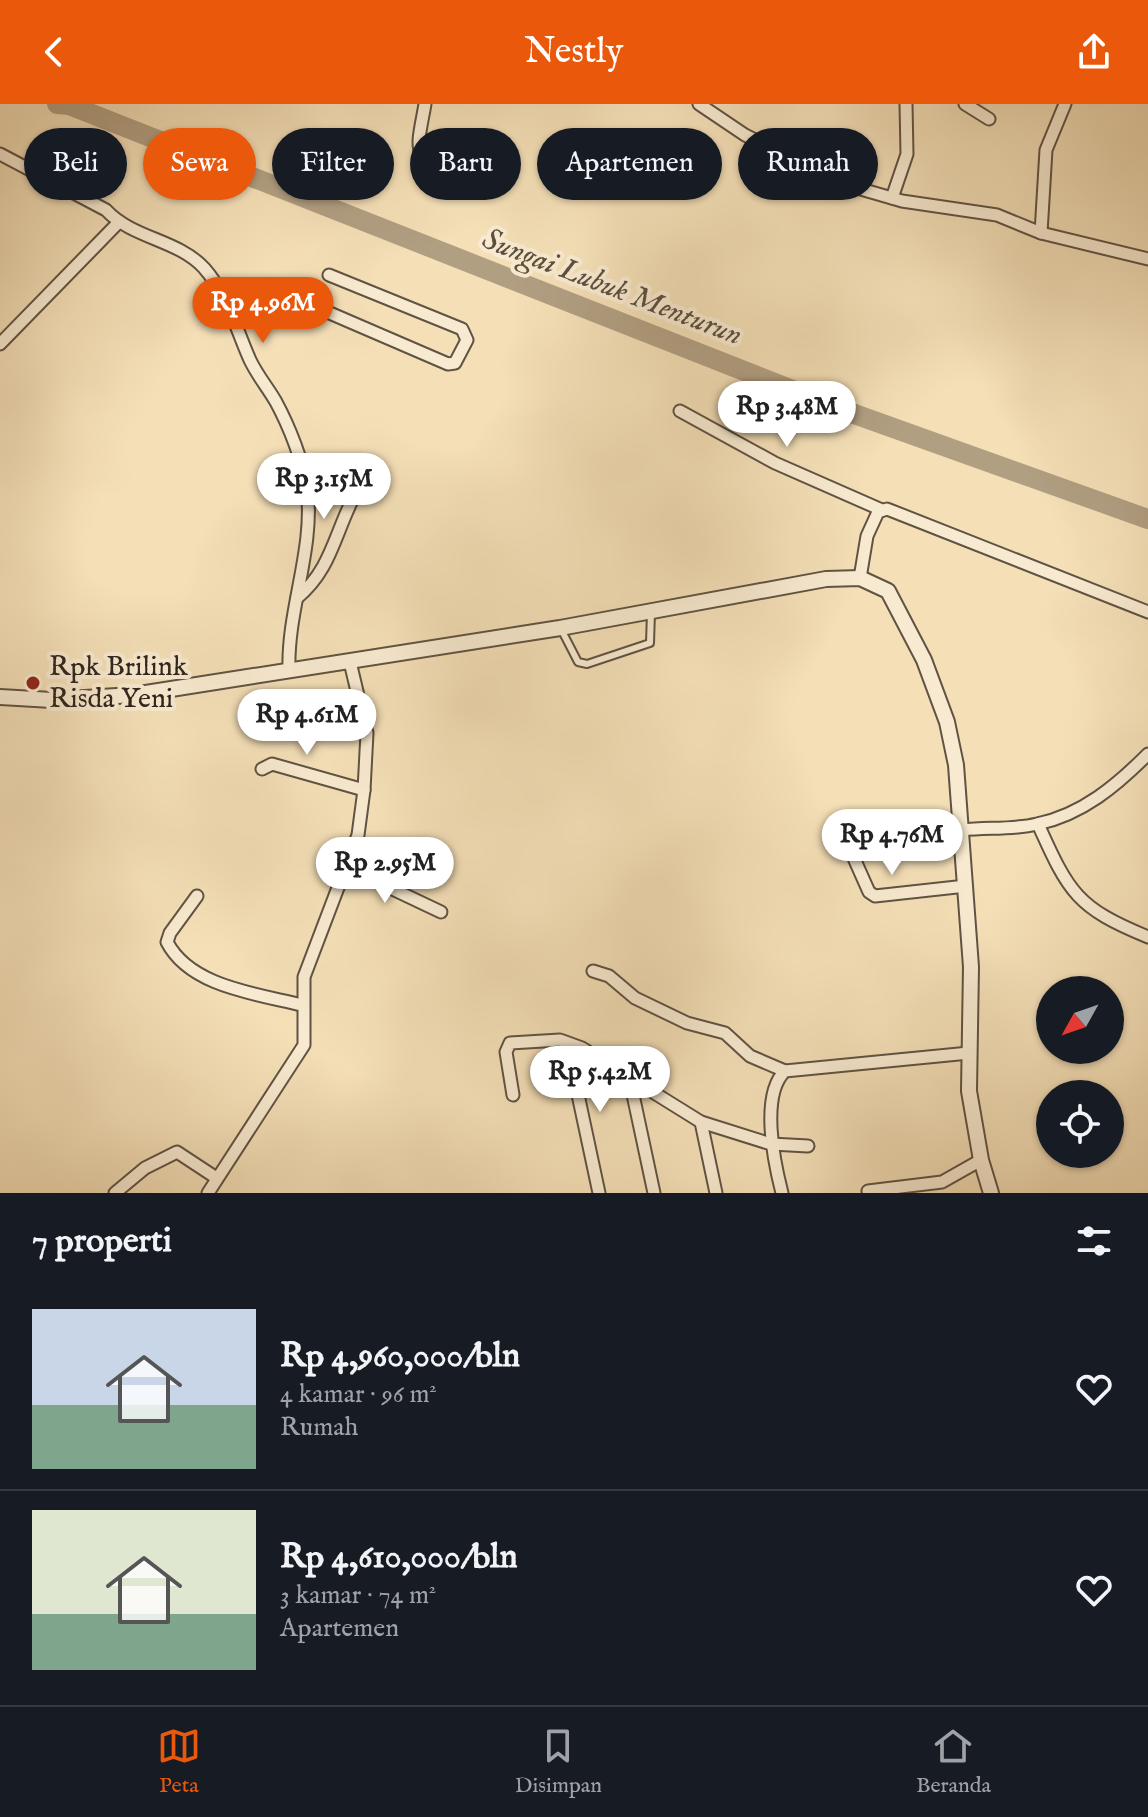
<!DOCTYPE html>
<html lang="id">
<head>
<meta charset="utf-8">
<style>
	body { margin:0; font-family:"IM FELL English",serif; background:#242831; color:#f1f3f6; height:100vh; display:flex; flex-direction:column; font-size:30px; white-space:nowrap }
	* { box-sizing:border-box; margin:0 }
	p { font-size:26px; color:#9ea1a6 }
	.icon { flex:none; width:44px; height:44px; fill:none; stroke:currentColor; stroke-width:2; stroke-linecap:round; stroke-linejoin:round }
	.map { position:relative; height:1089px; overflow:hidden }
	.sheet { display:flex; flex-direction:column; background:#171b24; flex:1 }
	.sheet>* { flex:none }
	.guide { position:absolute; left:24px; top:24px; width:1100px; height:72px; display:flex; gap:16px }
	.needle { width:52px; rotate:230deg }
	.fabs { position:absolute; left:1036px; top:872px; display:grid; gap:16px }
	.fabs a { display:grid; place-items:center; width:88px; height:88px; border-radius:50%; background:#171b24; box-shadow:0 2px 6px #0004; font-size:40px }
	.price { position:absolute; translate:-50% -68px; padding:0 18px; border-radius:28px; background:#fff; color:#222; font-size:26px; line-height:52px; filter:drop-shadow(0 2px 4px #0008) }
	.price::after { content:''; position:absolute; left:50%; top:48px; width:24px; height:18px; margin-left:-12px; background:inherit; clip-path:polygon(0 0,100% 0,50% 100%) }
	.price.current { background:#ea580c; color:#fff }
	ul { padding:0; list-style:none }
	li { display:flex; align-items:center; gap:24px; height:200px; padding:0 32px }
	li+li { border-top:2px solid #363941 }
	li span { display:grid; place-items:center; flex:none; width:224px; height:160px; border-radius:0px; color:#555 }
	li>.icon { margin-inline-start:auto }
	span .icon { width:96px; height:96px; fill:#fffc; stroke-width:1 }
	li b { font-size:34px }
	h2 { display:flex; justify-content:space-between; align-items:center; height:96px; padding:0 32px; font-size:34px }
	.chip { padding:0 28px; border-radius:36px; background:#171b24; box-shadow:0 2px 6px #0004; font-size:28px; line-height:72px }
	.chip.current { background:#ea580c; color:#fff }
	header { display:flex; justify-content:space-between; align-items:center; height:104px; padding:0 32px; background:#ea580c; color:#fff; font-size:36px; font-weight:600 }
	.tab-bar { display:flex; justify-content:space-around; align-items:center; height:112px; border-top:2px solid #363941; background:#171b24; font-size:22px; color:#9ea1a6 }
	.tab-bar a { display:grid; justify-items:center; gap:4px }
	.tab-bar .current { color:#ea580c }
	.map>svg:first-child { display:block }
	.lines { fill:none; stroke-linecap:round; stroke-linejoin:round }
	.river { stroke:#b19f82; stroke-width:20 }
	.service-casing { stroke:#605343; stroke-width:10 }
	.minor-casing { stroke:#605343; stroke-width:15 }
	.tertiary-casing { stroke:#605343; stroke-width:18 }
	.service { stroke:#f8ead0; stroke-width:6 }
	.minor { stroke:#f8ead0; stroke-width:11 }
	.tertiary { stroke:#f8ead0; stroke-width:14 }
	.poi-dot { fill:#8f2418; stroke:#f8ead0; stroke-width:3 }
	.labels { text-anchor:middle; dominant-baseline:central; stroke-width:8; stroke-linejoin:round; paint-order:stroke }
	.poi-label { font-size:28px; fill:#2f241c; stroke:#f8ead0; text-anchor:start }
	.water-label { font-size:30px; font-style:italic; fill:#5c4f40; stroke:#f8ead0 }
</style>
</head>
<body>
<header><svg class="icon" aria-label="back" viewBox="0 0 24 24"><path d="M15 5l-7 7 7 7"/></svg>Nestly<svg class="icon" aria-label="share" viewBox="0 0 24 24"><path d="M12 15V3M7 8l5-5 5 5M5 13v7h14v-7"/></svg></header>
<div class="map">
<svg width="1148" height="1089" viewBox="0 0 1148 1089">
	<rect width="100%" height="100%" fill="#f4dfb7"/>
	<filter id="stains"><feTurbulence type="fractalNoise" baseFrequency=".0025" numOctaves="4"/><feColorMatrix values="0 0 0 0 .2 0 0 0 0 .09 0 0 0 0 .02 0 0 0 .5 -.17"/></filter>
	<radialGradient id="worn" r=".72"><stop offset=".6" stop-color="#630" stop-opacity="0"/><stop offset="1" stop-color="#630" stop-opacity=".3"/></radialGradient>
	<g class="lines">
		<polyline class="river" points="57,0 69,1 846,307 1148,415"/>
		<defs>
			<polyline id="service" points="561,525 578,558 587,560 650,539 651,508"/>
			<g id="minor">
				<path d="M425 0C418 42 407 60 460 64"/>
				<polyline points="699,0 745,31 847,81 902,97 997,111 1041,129 1148,155"/>
				<polyline points="965,0 989,15"/>
				<path d="M0 50 106 106C133 135 177 135 204 164 228 191 236 225 250 256 257 271 268 284 276 298 289 322 303 357 307 384 315 445 287 505 289 566"/>
				<polyline points="892,94 907,50 906,0"/>
				<polyline points="1041,129 1046,46 1065,0"/>
				<polyline points="228,202 255,183 267,182 448,260 455,259 467,236 462,225 329,171"/>
				<polyline points="0,240 118,119"/>
				<polyline points="680,307 775,359 882,406"/>
				<polyline points="860,474 867,432 878,408 887,405 1148,508"/>
				<path d="M297 494C328 468 333 438 349 403 355 388 366 375 376 362"/>
				<polyline points="262,665 272,660 364,686"/>
				<path d="M1038 720C1069 789 1077 804 1148 833"/>
				<polyline points="841,725 869,788 875,792 966,782"/>
				<path d="M962 726C987 723 1013 726 1037 720 1082 711 1117 681 1148 650"/>
				<polyline points="344,762 441,808"/>
				<path d="M197 792 170 829 167 838C190 883 258 890 302 901"/>
				<polyline points="593,867 609,872 635,894 687,919 725,929 750,952 785,967"/>
				<polyline points="567,939 599,1089"/>
				<polyline points="629,972 654,1089"/>
				<polyline points="513,991 506,948 510,939 560,936 582,944 701,1018 771,1040 808,1042"/>
				<polyline points="701,1018 716,1089"/>
				<polyline points="868,1087 942,1078 981,1056"/>
				<polyline points="115,1089 145,1064 177,1048 215,1073"/>
				<polyline points="208,1089 304,941 304,873 358,731 364,686 367,629 350,558"/>
				<path d="M782 1089C774 1058 760 991 785 967L969 949"/>
			</g>
			<polyline id="tertiary" points="0,593 52,596 133,591 560,524 826,475 860,474 888,487 924,556 947,618 956,661 971,863 969,987 981,1056 991,1089"/>
		</defs>
		<use href="#service" class="service-casing"/>
		<use href="#minor" class="minor-casing"/>
		<use href="#tertiary" class="tertiary-casing"/>
		<use href="#service" class="service"/>
		<use href="#minor" class="minor"/>
		<use href="#tertiary" class="tertiary"/>
	</g>
	<circle class="poi-dot" cx="33" cy="579" r="8"/>
	<g class="labels">
		<g class="poi-label">
			<text x="49" y="563">Rpk Brilink<tspan x="49" dy="32">Risda Yeni</tspan></text>
		</g>
		<g class="water-label">
			<text transform="translate(612 184) rotate(21)">Sungai Lubuk Menturun</text>
		</g>
	</g>
	<rect width="100%" height="100%" filter="url(#stains)"/>
	<rect width="100%" height="100%" fill="url(#worn)"/>
</svg>
<div class="fabs">
<a><svg class="needle" viewBox="-14 -14 28 28"><path d="M0-13l5 13h-10z" fill="#e53935"/><path d="M0 13l5-13h-10z" fill="#9ea1a6"/></svg></a>
<a><svg class="icon" aria-label="locate" viewBox="0 0 24 24"><circle cx="12" cy="12" r="6"/><path d="M12 2v4M12 18v4M2 12h4M18 12h4"/></svg></a>
</div>
<b class="price current" style="left:263px;top:241px">Rp 4.96M</b>
<b class="price" style="left:787px;top:345px">Rp 3.48M</b>
<b class="price" style="left:324px;top:417px">Rp 3.15M</b>
<b class="price" style="left:307px;top:653px">Rp 4.61M</b>
<b class="price" style="left:892px;top:773px">Rp 4.76M</b>
<b class="price" style="left:385px;top:801px">Rp 2.95M</b>
<b class="price" style="left:600px;top:1010px">Rp 5.42M</b>
<div class="guide">
<a class="chip">Beli</a>
<a class="chip current">Sewa</a>
<a class="chip">Filter</a>
<a class="chip">Baru</a>
<a class="chip">Apartemen</a>
<a class="chip">Rumah</a>
</div>
</div>
<section class="sheet">
<h2>7 properti<svg class="icon" aria-label="filters" viewBox="0 0 24 24"><path d="M4 7h16M4 17h16"/><circle cx="9" cy="7" r="2"/><circle cx="15" cy="17" r="2"/></svg></h2>
<ul>
<li><span style="background:linear-gradient(#c9d6e8 60%,#7fa58c 0)"><svg class="icon" aria-label="home" viewBox="0 0 24 24"><path d="M3 11l9-7 9 7M6 9v11h12V9"/></svg></span><div><b>Rp 4,960,000/bln</b><p>4 kamar · 96 m²</p><p>Rumah</p></div><svg class="icon" aria-label="heart" viewBox="0 0 24 24"><path d="M12 20l-8-8c-3-5 5-10 8-4 3-6 11-1 8 4z"/></svg></li>
<li><span style="background:linear-gradient(#dfe7d0 65%,#7fa58c 0)"><svg class="icon" aria-label="home" viewBox="0 0 24 24"><path d="M3 11l9-7 9 7M6 9v11h12V9"/></svg></span><div><b>Rp 4,610,000/bln</b><p>3 kamar · 74 m²</p><p>Apartemen</p></div><svg class="icon" aria-label="heart" viewBox="0 0 24 24"><path d="M12 20l-8-8c-3-5 5-10 8-4 3-6 11-1 8 4z"/></svg></li>
</ul>
</section>
<nav class="tab-bar">
<a class="current"><svg class="icon" aria-label="map" viewBox="0 0 24 24"><path d="M3 6l6-2 6 2 6-2v14l-6 2-6-2-6 2zM9 4v14M15 6v14"/></svg>Peta</a>
<a><svg class="icon" aria-label="saved" viewBox="0 0 24 24"><path d="M7 4h10v16l-5-4-5 4z"/></svg>Disimpan</a>
<a><svg class="icon" aria-label="home" viewBox="0 0 24 24"><path d="M3 11l9-7 9 7M6 9v11h12V9"/></svg>Beranda</a>
</nav>
</body>
</html>
